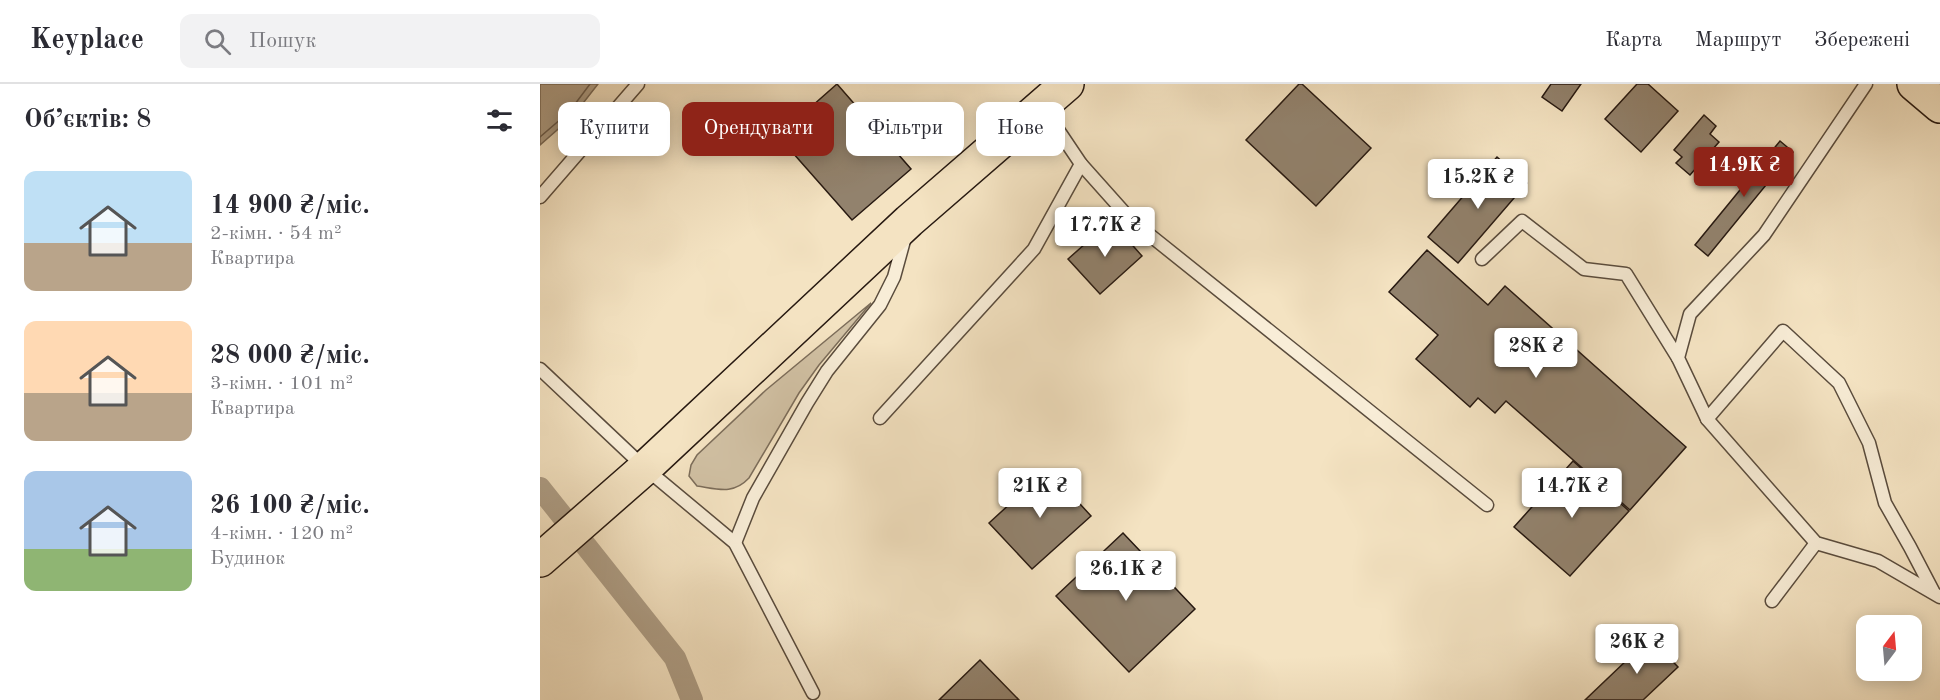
<!DOCTYPE html>
<html lang="uk">
<head>
<meta charset="utf-8">
<style>
	body { margin:0; font-family:"Old Standard TT",serif; background:#f2f2f3; color:#2b2b33; height:100vh; display:flex; flex-direction:column; font-size:22px; white-space:nowrap }
	* { box-sizing:border-box; margin:0 }
	p { font-size:20px; color:#7c7c81 }
	.icon { flex:none; width:33px; height:33px; fill:none; stroke:currentColor; stroke-width:2; stroke-linecap:round; stroke-linejoin:round }
	.map { position:relative; flex:1; overflow:hidden }
	.sheet { display:flex; flex-direction:column; background:#fff; width:540px }
	.sheet>* { flex:none }
	.guide { position:absolute; left:18px; top:18px; width:570px; height:54px; display:flex; gap:12px }
	.needle { width:39px; rotate:16deg }
	.fabs { position:absolute; left:1316px; top:531px; display:grid; gap:12px }
	.fabs a { display:grid; place-items:center; width:66px; height:66px; border-radius:12px; background:#fff; box-shadow:0 3px 15px #0003; font-size:30px }
	.price { position:absolute; translate:-50% -51px; padding:0 14px; border-radius:6px; background:#fff; color:#222; font-size:20px; line-height:39px; filter:drop-shadow(0 2px 3px #0008) }
	.price::after { content:''; position:absolute; left:50%; top:36px; width:18px; height:14px; margin-left:-9px; background:inherit; clip-path:polygon(0 0,100% 0,50% 100%) }
	.price.selected { background:#8f2418; color:#fff }
	ul { padding:0; list-style:none }
	li { display:flex; align-items:center; gap:18px; height:150px; padding:0 24px }
	li span { display:grid; place-items:center; flex:none; width:168px; height:120px; border-radius:12px; color:#555 }
	li>.icon { margin-inline-start:auto }
	span .icon { width:72px; height:72px; fill:#fffc; stroke-width:1 }
	li b { font-size:26px }
	h2 { display:flex; justify-content:space-between; align-items:center; height:72px; padding:0 24px; font-size:26px }
	.pill { padding:0 21px; border-radius:12px; background:#fff; box-shadow:0 3px 15px #0003; font-size:21px; line-height:54px }
	.pill.selected { background:#8f2418; color:#fff }
	header { display:flex; align-items:center; gap:36px; box-sizing:border-box; height:84px; padding:0 30px; background:#fff; border-bottom:2px solid #e1e1e2 }
	header strong { font-size:28px }
	nav { display:flex; gap:33px; margin-inline-start:auto; font-size:21px }
	.search { width:420px; height:54px; background:#f2f2f3; display:flex; align-items:center; gap:15px; box-sizing:border-box; padding:0 21px; border-radius:12px; color:#7c7c81; font-size:22px }
	main { display:flex; flex:1; min-height:0 }
	.map>svg:first-child { display:block }
	.green { fill:#d1c1a4; stroke:#7c6d5a; stroke-width:1.5 }
	.water { fill:#ae9e86; stroke:#786957; stroke-width:1.5 }
	.lines { fill:none; stroke-linecap:round; stroke-linejoin:round }
	.shore { stroke:#6a5c4c; stroke-width:1.5 }
	.canal { stroke:#ae9e86; stroke-width:22 }
	.building { fill:#92826d; stroke:#271911; stroke-width:1.5 }
	.lane-casing { stroke:#5a4c3d; stroke-width:15 }
	.highway-casing { stroke:#271911; stroke-width:36 }
	.lane { stroke:#f8edd7; stroke-width:12 }
	.highway { stroke:#f4e3c2; stroke-width:33 }
</style>
</head>
<body>
<header>
<strong>Keyplace</strong>
<div class="search"><svg class="icon" aria-label="search" viewBox="0 0 24 24"><circle cx="10" cy="10" r="6"/><path d="M15 15l6 6"/></svg>Пошук</div>
<nav><a>Карта</a><a>Маршрут</a><a>Збережені</a></nav>
</header>
<main>
<section class="sheet">
<h2>Об’єктів: 8<svg class="icon" aria-label="filters" viewBox="0 0 24 24"><path d="M4 7h16M4 17h16"/><circle cx="9" cy="7" r="2"/><circle cx="15" cy="17" r="2"/></svg></h2>
<ul>
<li><span style="background:linear-gradient(#bfe0f5 60%,#b9a48a 0)"><svg class="icon" aria-label="home" viewBox="0 0 24 24"><path d="M3 11l9-7 9 7M6 9v11h12V9"/></svg></span><div><b>14 900 ₴/міс.</b><p>2-кімн. · 54 m²</p><p>Квартира</p></div></li>
<li><span style="background:linear-gradient(#ffd9b3 60%,#b9a48a 0)"><svg class="icon" aria-label="home" viewBox="0 0 24 24"><path d="M3 11l9-7 9 7M6 9v11h12V9"/></svg></span><div><b>28 000 ₴/міс.</b><p>3-кімн. · 101 m²</p><p>Квартира</p></div></li>
<li><span style="background:linear-gradient(#a9c7e8 65%,#8fb573 0)"><svg class="icon" aria-label="home" viewBox="0 0 24 24"><path d="M3 11l9-7 9 7M6 9v11h12V9"/></svg></span><div><b>26 100 ₴/міс.</b><p>4-кімн. · 120 m²</p><p>Будинок</p></div></li>
</ul>
</section>
<div class="map">
<svg width="1400" height="616" viewBox="0 0 1400 616">
	<rect width="100%" height="100%" fill="#f4e3c2"/>
	<filter id="stains"><feTurbulence type="fractalNoise" baseFrequency=".00333" numOctaves="4"/><feColorMatrix values="0 0 0 0 .2 0 0 0 0 .09 0 0 0 0 .02 0 0 0 .5 -.17"/></filter>
	<radialGradient id="worn" r=".72"><stop offset=".6" stop-color="#630" stop-opacity="0"/><stop offset="1" stop-color="#630" stop-opacity=".3"/></radialGradient>
	<path class="green" d="M331 219 279 281 259 309 209 394C193 411 178 405 157 402L149 392 151 381 157 371 226 306Z"/>
	<polygon class="water" points="0,0 58,0 33,32 0,61"/>
	<g class="lines">
		<polyline class="shore" points="0,53 29,28 50,0"/>
		<polyline class="canal" points="0,404 135,574 152,616"/>
	</g>
	<g class="building">
		<polygon points="297,0 371,85 312,136 238,52"/>
		<polygon points="759,0 762,0 831,64 776,122 706,56"/>
		<polygon points="1011,0 1041,0 1022,27 1002,13"/>
		<polygon points="1097,0 1108,0 1138,27 1101,68 1065,35"/>
		<polygon points="1164,31 1176,42 1170,50 1179,58 1150,91 1136,79 1142,73 1134,66"/>
		<polygon points="1240,57 1253,68 1168,172 1155,161"/>
		<polygon points="957,73 987,99 918,179 888,153"/>
		<polygon points="571,137 602,172 560,210 528,175"/>
		<polygon points="887,166 948,221 965,202 1146,363 1090,426 966,317 955,329 938,314 930,323 876,275 898,251 849,208"/>
		<polygon points="1033,377 1089,427 1030,492 974,443"/>
		<polygon points="508,385 551,432 492,485 449,439"/>
		<polygon points="583,449 655,525 589,588 516,512"/>
		<polygon points="1110,554 1138,583 1103,616 1045,616"/>
		<polygon points="440,576 479,616 399,616"/>
	</g>
	<g class="lines">
		<defs>
			<g id="lane">
				<polyline points="1326,0 1224,151 1150,230 1138,274 1167,335 1276,459 1338,477 1400,513"/>
				<polyline points="502,22 541,80 591,136 947,421"/>
				<polyline points="0,113 98,0"/>
				<polyline points="942,175 982,137 1044,185 1086,190 1138,274"/>
				<polyline points="0,285 105,384 195,459 273,609"/>
				<polyline points="340,334 494,165 541,80"/>
				<polyline points="1167,335 1243,247 1299,299 1329,359 1345,419 1370,463 1393,507"/>
				<polyline points="195,459 213,414 267,319 287,287 340,221 354,193 365,153"/>
				<polyline points="1232,517 1276,459"/>
			</g>
			<g id="highway">
				<polyline points="1374,0 1400,22"/>
				<polyline points="0,476 105,384 369,137 527,0"/>
			</g>
		</defs>
		<use href="#lane" class="lane-casing"/>
		<use href="#highway" class="highway-casing"/>
		<use href="#lane" class="lane"/>
		<use href="#highway" class="highway"/>
	</g>
	<rect width="100%" height="100%" filter="url(#stains)"/>
	<rect width="100%" height="100%" fill="url(#worn)"/>
</svg>
<div class="fabs">
<a><svg class="needle" viewBox="-14 -14 28 28"><path d="M0-13l5 13h-10z" fill="#e53935"/><path d="M0 13l5-13h-10z" fill="#7c7c81"/></svg></a>
</div>
<b class="price selected" style="left:1204px;top:114px">14.9K ₴</b>
<b class="price" style="left:938px;top:126px">15.2K ₴</b>
<b class="price" style="left:565px;top:174px">17.7K ₴</b>
<b class="price" style="left:996px;top:295px">28K ₴</b>
<b class="price" style="left:500px;top:435px">21K ₴</b>
<b class="price" style="left:1032px;top:435px">14.7K ₴</b>
<b class="price" style="left:586px;top:518px">26.1K ₴</b>
<b class="price" style="left:1097px;top:591px">26K ₴</b>
<div class="guide">
<a class="pill">Купити</a>
<a class="pill selected">Орендувати</a>
<a class="pill">Фільтри</a>
<a class="pill">Нове</a>
</div>
</div>
</main>
</body>
</html>
